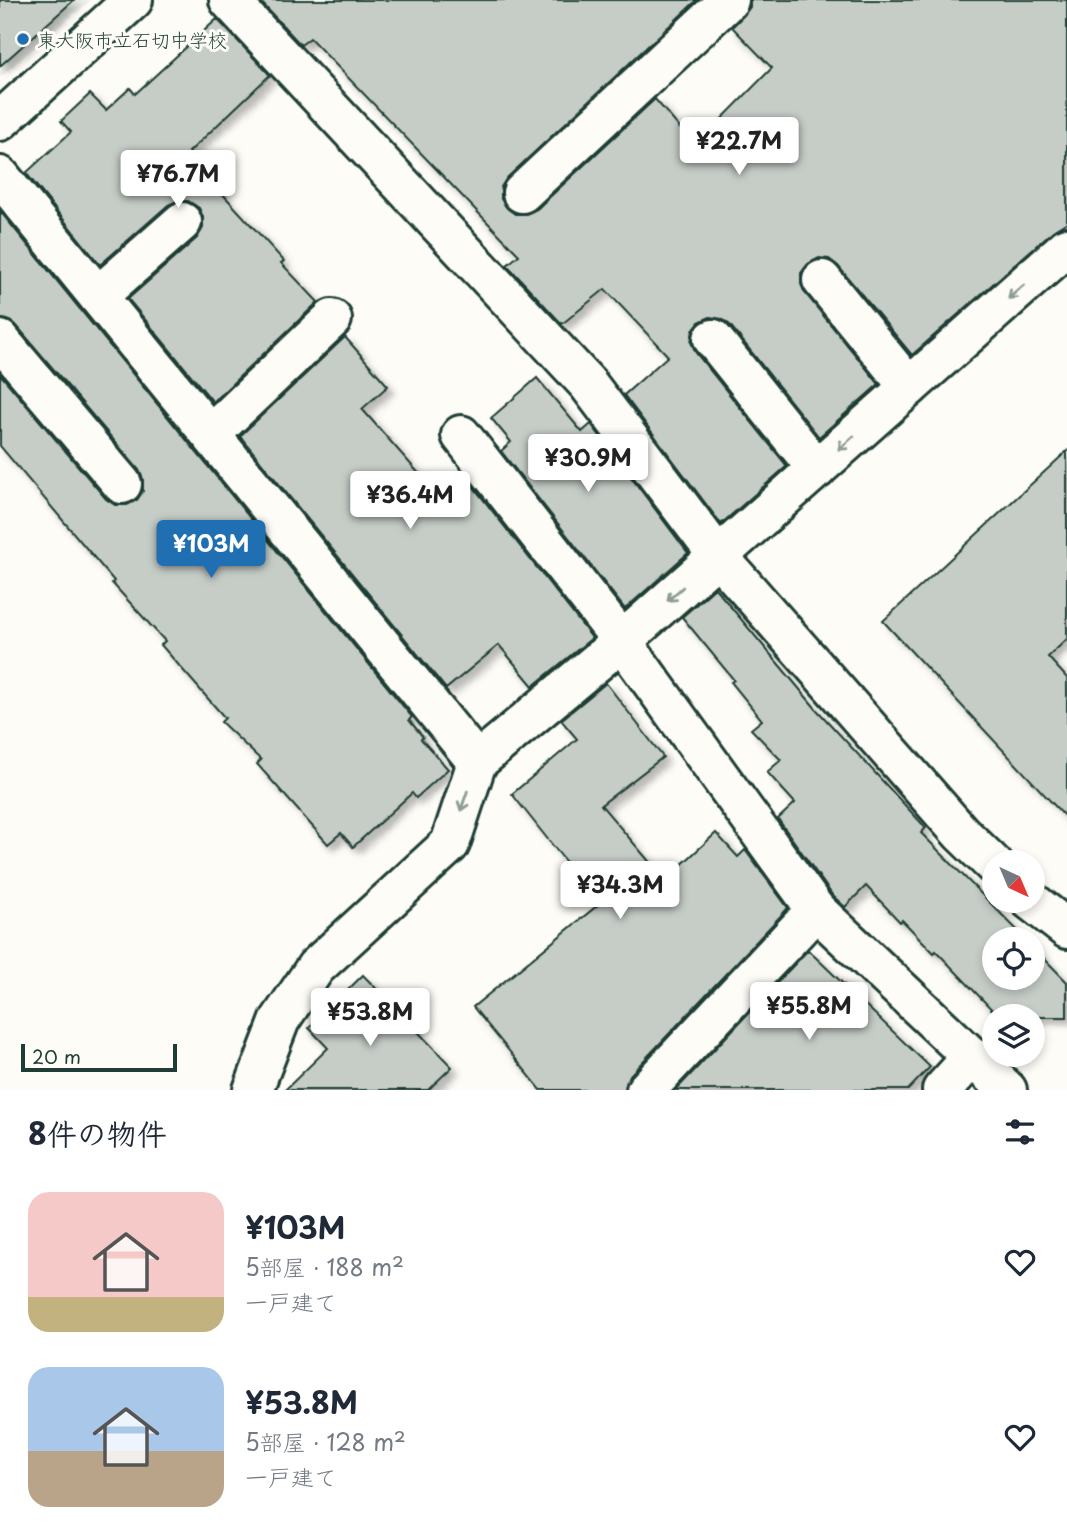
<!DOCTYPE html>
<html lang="ja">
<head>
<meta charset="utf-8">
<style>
	body { margin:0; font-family:"Playpen Sans","Klee One",sans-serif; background:#f6f6f7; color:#1f2937; height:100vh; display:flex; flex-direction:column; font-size:26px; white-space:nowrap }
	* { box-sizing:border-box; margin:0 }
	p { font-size:23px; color:#747a83 }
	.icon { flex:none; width:38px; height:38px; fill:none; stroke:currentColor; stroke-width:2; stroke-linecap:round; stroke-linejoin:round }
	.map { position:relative; height:1090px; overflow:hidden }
	.side { display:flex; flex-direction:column; background:#fff; flex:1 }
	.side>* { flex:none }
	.needle { width:46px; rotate:136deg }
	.buttons { position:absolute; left:982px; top:850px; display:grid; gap:14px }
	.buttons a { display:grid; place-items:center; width:63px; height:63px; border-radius:50%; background:#fff; box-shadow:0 4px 10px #0003; font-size:35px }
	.scale { position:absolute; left:21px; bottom:18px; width:156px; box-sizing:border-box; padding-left:7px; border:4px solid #1f3d34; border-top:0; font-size:19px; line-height:24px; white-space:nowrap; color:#1f3d34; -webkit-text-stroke:5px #fdfcf7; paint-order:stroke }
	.price { position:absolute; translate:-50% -60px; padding:0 16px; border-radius:7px; background:#fff; color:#222; font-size:23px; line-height:46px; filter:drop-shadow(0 2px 4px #0008) }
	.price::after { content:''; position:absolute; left:50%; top:42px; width:21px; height:16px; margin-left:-10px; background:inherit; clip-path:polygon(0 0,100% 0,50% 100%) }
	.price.current { background:#1f6fb2; color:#fff }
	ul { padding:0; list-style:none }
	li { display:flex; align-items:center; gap:21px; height:175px; padding:0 28px }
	li span { display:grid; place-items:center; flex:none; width:196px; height:140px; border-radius:21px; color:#555 }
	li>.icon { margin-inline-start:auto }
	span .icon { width:84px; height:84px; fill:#fffc; stroke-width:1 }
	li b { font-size:30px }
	h2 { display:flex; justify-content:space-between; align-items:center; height:84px; padding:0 28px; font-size:30px }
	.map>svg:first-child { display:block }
	.built { fill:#eceee9 }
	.building { fill:#c6cdc7; stroke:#1f3d34; stroke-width:2; filter:url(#shadow) }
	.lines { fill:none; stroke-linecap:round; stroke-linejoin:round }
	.minor-casing { stroke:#1f3d34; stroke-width:44 }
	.minor { stroke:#fdfcf7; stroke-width:38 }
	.oneway { stroke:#8e9c96 }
	.poi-dot { fill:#1f6fb2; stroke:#fdfcf7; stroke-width:2.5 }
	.labels { text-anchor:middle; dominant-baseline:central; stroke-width:6; stroke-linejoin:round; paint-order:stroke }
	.poi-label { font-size:19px; fill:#1f3d34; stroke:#fdfcf7; text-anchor:start }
</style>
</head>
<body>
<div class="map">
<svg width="1067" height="1090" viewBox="0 0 1067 1090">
	<defs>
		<filter id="shadow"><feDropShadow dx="6" dy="6" stdDeviation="3.5" flood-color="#0004"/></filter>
	</defs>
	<rect width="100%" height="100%" fill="#fdfcf7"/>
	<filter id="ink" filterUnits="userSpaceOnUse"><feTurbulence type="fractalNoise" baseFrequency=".0143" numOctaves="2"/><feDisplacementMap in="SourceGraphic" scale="14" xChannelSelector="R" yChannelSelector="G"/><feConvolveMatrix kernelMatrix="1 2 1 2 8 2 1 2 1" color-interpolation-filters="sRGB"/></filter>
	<g filter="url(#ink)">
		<polygon class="built" points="0,0 91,0 0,77"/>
		<g class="building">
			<polygon points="0,0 74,0 0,66"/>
			<polygon points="259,0 697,0 507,178 501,187 501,199 507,208 515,214 526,214 537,209 655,99 695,146 772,68 732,27 744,15 750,7 750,0 1067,0 1067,222 1053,231 912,355 838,266 829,259 819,258 808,264 801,273 801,284 805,293 879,384 819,437 730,325 722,319 710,317 699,322 693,330 691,342 696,353 787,466 721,524 624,395 668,356 605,289 562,324 507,265 519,255 310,38 301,45"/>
			<polygon points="217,19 270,75 189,152 211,177 209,179 284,261 281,263 318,302 213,402 128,299 197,238 203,228 203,217 199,208 188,201 177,201 168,205 100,265 26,173 71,132 61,121 90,94 106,110 130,88 135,94"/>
			<polygon points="0,211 412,717 409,720 423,737 421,739 448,769 416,798 412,793 353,847 341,833 328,844 257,764 261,760 221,722 225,718 161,645 165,641 112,583 114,581 0,446 0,374 106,499 115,505 127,505 137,500 143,491 143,479 139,470 17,326 8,320 0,319"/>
			<polygon points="345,337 388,386 362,409 444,502 468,480 592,638 533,686 499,645 446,689 240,436"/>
			<polygon points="537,378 582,432 591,424 688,553 625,609 501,451 511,442 491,418"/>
			<polygon points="1067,451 1067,639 1048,657 1067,678 1067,819 883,621"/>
			<polygon points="715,588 817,710 926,828 921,833 1027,940 994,940 994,978 1032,978 1032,946 1067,982 1067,1017 999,1017 936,951 934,953 902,920 900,922 866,886 845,907 833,896 778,819 795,803 767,772 781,760 751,729 762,720 731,682 734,680 682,617"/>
			<polygon points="606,683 663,757 601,805 665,880 716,833 738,857 745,850 788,908 630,1075 625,1090 541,1090 473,1007 599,904 512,794 577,739 561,720"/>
			<polygon points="808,950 930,1067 908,1090 676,1090"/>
			<polygon points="363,975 452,1067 428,1090 285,1090 328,1048 309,1028"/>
		</g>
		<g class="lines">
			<defs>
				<g id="minor">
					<polyline points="229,0 588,384 718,556 961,833 994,865"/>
					<polyline points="0,121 133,0"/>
					<polyline points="0,176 477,762"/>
					<polyline points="522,193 729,0"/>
					<polyline points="822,280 909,387"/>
					<polyline points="98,296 182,222"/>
					<polyline points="713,339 817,469"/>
					<polyline points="0,340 122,484"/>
					<polyline points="211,434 332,319"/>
					<polyline points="461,435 622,641 816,910 1007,1090"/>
					<polyline points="1031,901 1067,929"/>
					<polyline points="253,1090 280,1020 316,967 450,844 477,762 622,641 1067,247"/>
					<polyline points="646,1090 816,910"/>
					<polyline points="942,1090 972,1057"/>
				</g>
			</defs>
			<use href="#minor" class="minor-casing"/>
			<use href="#minor" class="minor"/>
		</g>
		<defs><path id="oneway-shaft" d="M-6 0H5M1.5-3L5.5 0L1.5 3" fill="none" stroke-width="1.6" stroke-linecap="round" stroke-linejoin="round" transform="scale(1.75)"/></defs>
		<g class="oneway">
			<use href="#oneway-shaft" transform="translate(1016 292) rotate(138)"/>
			<use href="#oneway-shaft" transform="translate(846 443) rotate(138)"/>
			<use href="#oneway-shaft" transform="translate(675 594) rotate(138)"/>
			<use href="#oneway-shaft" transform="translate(464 801) rotate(109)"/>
		</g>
	</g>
	<circle class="poi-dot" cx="23" cy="39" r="7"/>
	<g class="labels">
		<g class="poi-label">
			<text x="37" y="39">東大阪市立石切中学校</text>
		</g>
	</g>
</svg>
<div class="buttons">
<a><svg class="needle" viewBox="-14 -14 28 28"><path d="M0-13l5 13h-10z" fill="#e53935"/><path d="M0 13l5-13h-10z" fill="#747a83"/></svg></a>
<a><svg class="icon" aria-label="locate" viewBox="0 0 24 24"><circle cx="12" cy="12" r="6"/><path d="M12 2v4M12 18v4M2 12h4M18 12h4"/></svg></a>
<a><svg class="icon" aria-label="layers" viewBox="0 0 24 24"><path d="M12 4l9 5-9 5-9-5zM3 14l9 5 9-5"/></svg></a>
</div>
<div class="scale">20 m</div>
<b class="price" style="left:739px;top:177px">¥22.7M</b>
<b class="price" style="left:178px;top:210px">¥76.7M</b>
<b class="price" style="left:588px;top:494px">¥30.9M</b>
<b class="price" style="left:410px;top:531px">¥36.4M</b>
<b class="price current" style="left:211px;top:580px">¥103M</b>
<b class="price" style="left:620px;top:921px">¥34.3M</b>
<b class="price" style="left:809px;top:1042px">¥55.8M</b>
<b class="price" style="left:370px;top:1048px">¥53.8M</b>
</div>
<section class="side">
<h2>8件の物件<svg class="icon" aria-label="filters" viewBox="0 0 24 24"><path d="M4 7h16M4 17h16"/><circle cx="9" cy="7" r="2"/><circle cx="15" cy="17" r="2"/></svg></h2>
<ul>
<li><span style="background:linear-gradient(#f6c9c9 75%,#c2b280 0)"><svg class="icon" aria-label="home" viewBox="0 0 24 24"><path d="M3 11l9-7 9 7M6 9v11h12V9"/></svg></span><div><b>¥103M</b><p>5部屋 · 188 m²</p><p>一戸建て</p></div><svg class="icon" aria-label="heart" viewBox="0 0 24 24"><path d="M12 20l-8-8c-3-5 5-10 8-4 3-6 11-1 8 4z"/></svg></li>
<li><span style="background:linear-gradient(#a9c7e8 60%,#b9a48a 0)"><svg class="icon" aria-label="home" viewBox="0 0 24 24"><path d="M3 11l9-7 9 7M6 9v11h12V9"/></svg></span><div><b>¥53.8M</b><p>5部屋 · 128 m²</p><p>一戸建て</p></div><svg class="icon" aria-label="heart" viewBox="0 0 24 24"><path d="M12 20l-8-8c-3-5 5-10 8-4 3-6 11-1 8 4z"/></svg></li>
</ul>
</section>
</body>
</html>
